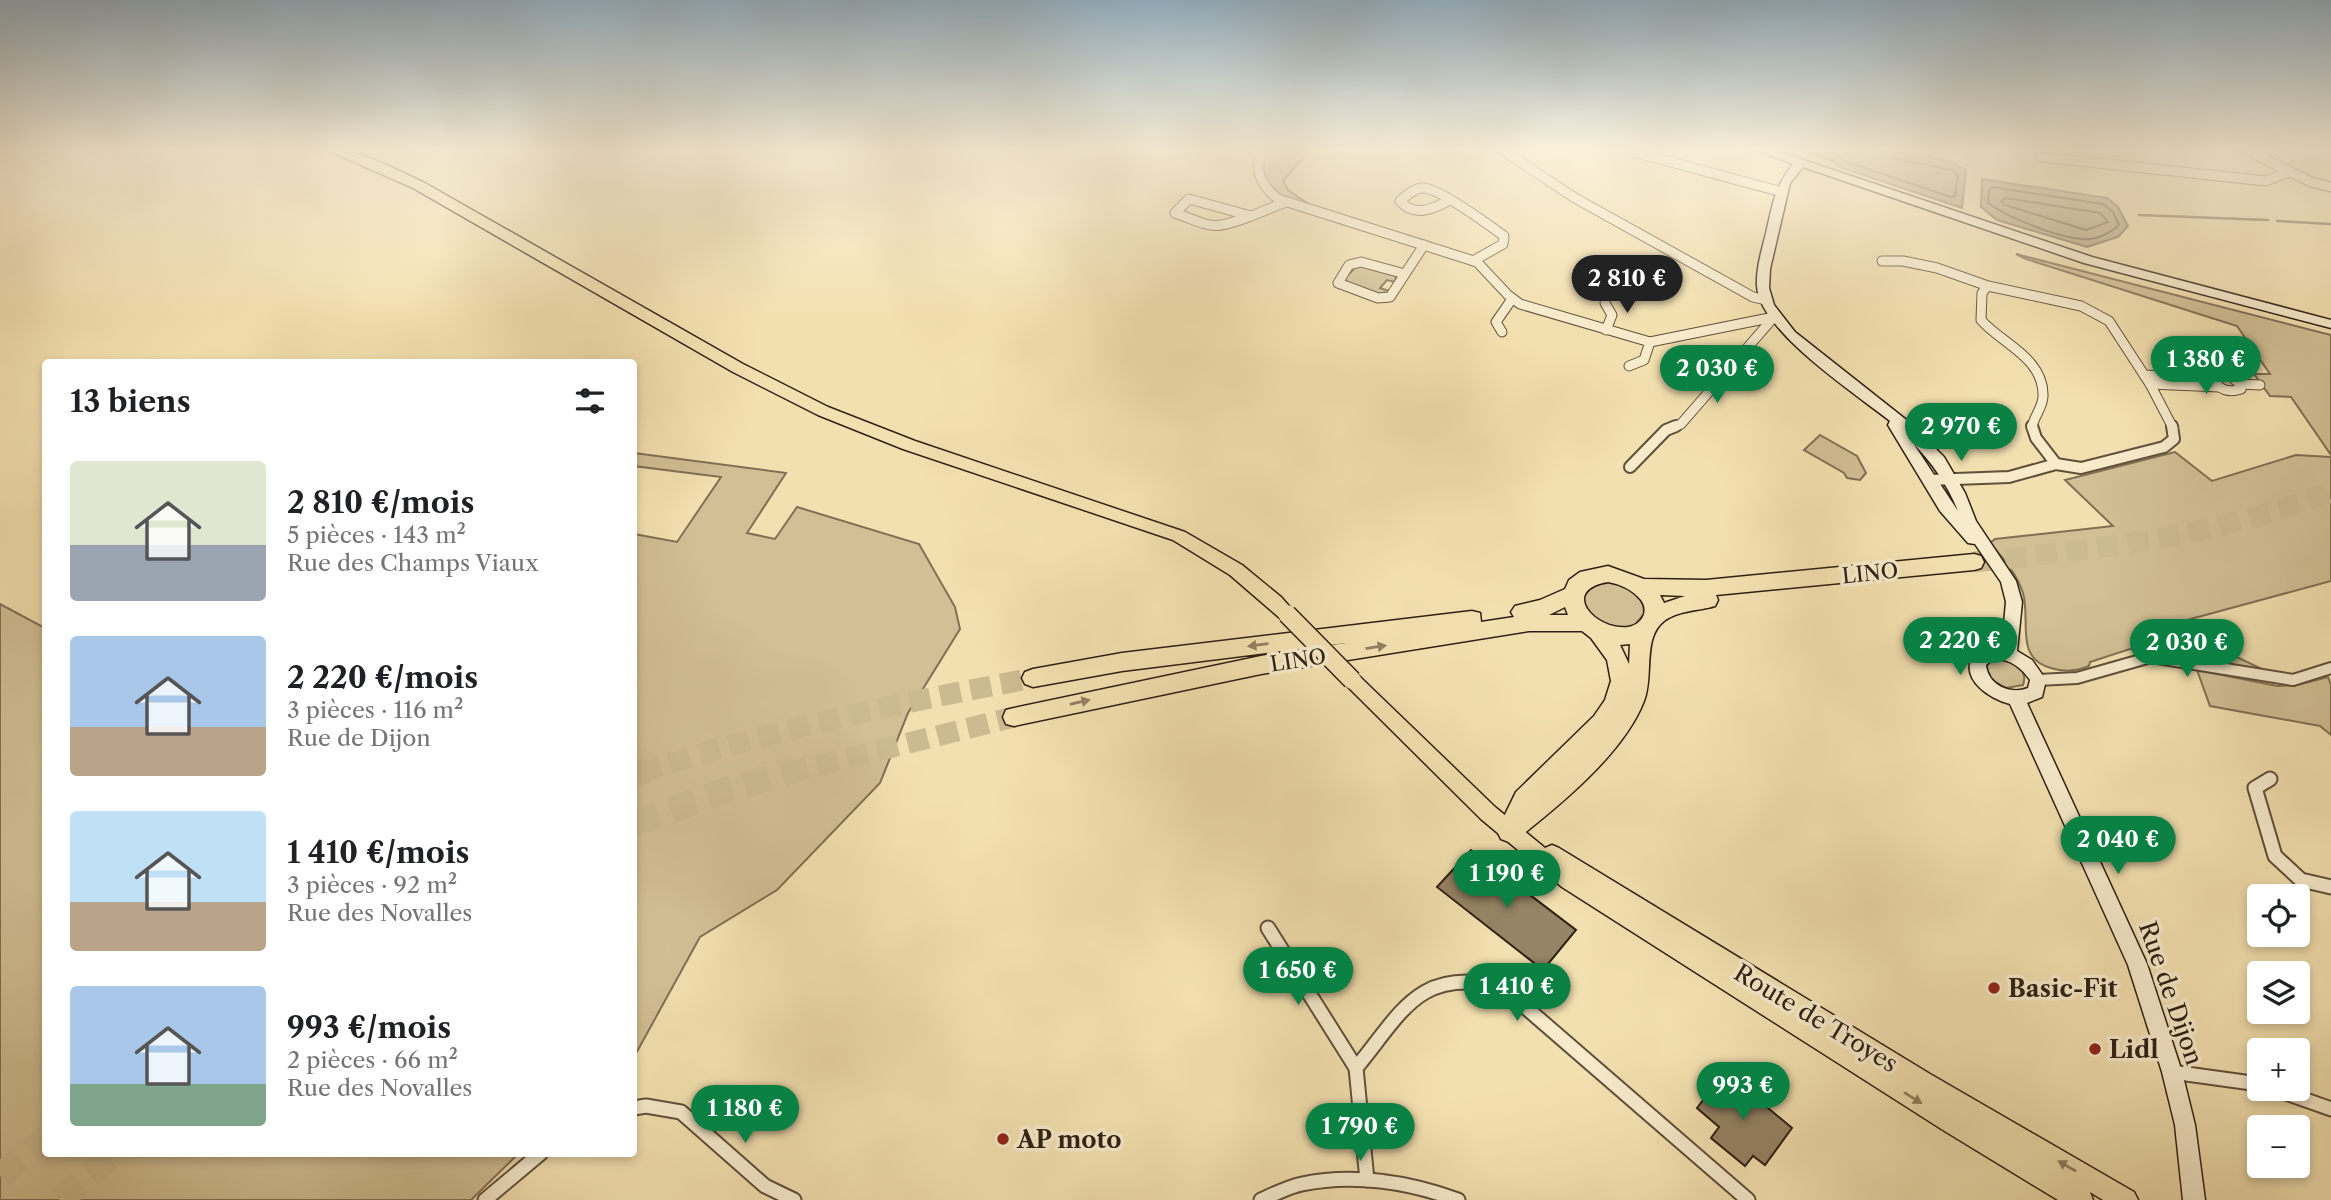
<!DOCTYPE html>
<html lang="fr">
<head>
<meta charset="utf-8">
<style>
	body { margin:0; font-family:"Libre Caslon Text",serif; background:#f2f2f2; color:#202124; height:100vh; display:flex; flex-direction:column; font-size:26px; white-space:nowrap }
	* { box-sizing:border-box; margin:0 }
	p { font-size:23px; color:#757577 }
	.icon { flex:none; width:38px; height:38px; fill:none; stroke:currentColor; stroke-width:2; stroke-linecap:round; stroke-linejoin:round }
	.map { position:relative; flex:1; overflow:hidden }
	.side { position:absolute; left:42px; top:359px; width:595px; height:798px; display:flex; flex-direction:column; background:#fff; border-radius:7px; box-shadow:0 4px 10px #0003 }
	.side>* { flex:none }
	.fabs { position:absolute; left:2247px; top:884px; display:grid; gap:14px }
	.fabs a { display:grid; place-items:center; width:63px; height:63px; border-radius:7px; background:#fff; box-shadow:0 4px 10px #0003; font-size:35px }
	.price { position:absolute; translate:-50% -60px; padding:0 16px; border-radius:24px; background:#0b8043; color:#fff; font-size:23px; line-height:46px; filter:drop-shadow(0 2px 4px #0008) }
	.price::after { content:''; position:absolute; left:50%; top:42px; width:21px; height:16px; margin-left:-10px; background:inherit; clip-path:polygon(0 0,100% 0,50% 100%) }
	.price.active { background:#222; color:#fff }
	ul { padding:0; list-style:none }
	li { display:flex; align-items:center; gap:21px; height:175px; padding:0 28px }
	li span { display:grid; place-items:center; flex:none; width:196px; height:140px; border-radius:7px; color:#555 }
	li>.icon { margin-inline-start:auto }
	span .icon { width:84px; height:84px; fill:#fffc; stroke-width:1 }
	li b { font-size:30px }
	h2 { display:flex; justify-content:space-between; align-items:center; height:84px; padding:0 28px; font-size:30px }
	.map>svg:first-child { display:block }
	.green { fill:#d2bf95; stroke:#817054; stroke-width:2 }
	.water { fill:#b19f7b; stroke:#7d6c51; stroke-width:2 }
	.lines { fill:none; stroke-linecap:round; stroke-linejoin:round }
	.shore { stroke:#706047; stroke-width:2 }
	.stream { stroke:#7d6c51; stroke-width:2.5 }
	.building { fill:#958465; stroke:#302013; stroke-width:2 }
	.highway-tunnel-far1 { stroke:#ccba91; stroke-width:21; stroke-dasharray:21 10; stroke-linecap:butt }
	.highway-tunnel { stroke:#ccba91; stroke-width:26; stroke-dasharray:26 13; stroke-linecap:butt }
	.street-far2-casing { stroke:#61503a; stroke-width:11 }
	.street-far1-casing { stroke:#61503a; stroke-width:14 }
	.street-casing { stroke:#61503a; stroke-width:17 }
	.secondary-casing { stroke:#302013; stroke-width:3 }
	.primary-casing { stroke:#302013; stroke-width:3 }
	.highway-casing { stroke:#302013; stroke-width:3 }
	.street-far2 { stroke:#f7ebcc; stroke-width:9 }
	.street-far1 { stroke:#f7ebcc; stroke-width:10 }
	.street { stroke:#f7ebcc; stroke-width:13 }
	.secondary { fill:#f7ebcc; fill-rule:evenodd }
	.primary { fill:#f3e0b0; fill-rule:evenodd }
	.highway { fill:#f3e0b0; fill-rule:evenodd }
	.primary-bridge-casing { stroke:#302013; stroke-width:21; stroke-linecap:butt }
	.primary-bridge { stroke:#f3e0b0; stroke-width:18 }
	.oneway { fill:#928062 }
	.poi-dot { fill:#8f2418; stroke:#f7ebcc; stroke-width:2.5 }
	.labels { text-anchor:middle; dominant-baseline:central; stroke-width:7; stroke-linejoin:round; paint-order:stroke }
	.street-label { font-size:21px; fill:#302013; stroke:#f7ebcc }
	.near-poi-label { font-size:24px; font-weight:bold; fill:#302013; stroke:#f7ebcc; text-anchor:start }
	.near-street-label { font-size:24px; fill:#302013; stroke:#f7ebcc }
</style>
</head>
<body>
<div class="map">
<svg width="2331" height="1200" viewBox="0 0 2331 1200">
	<rect width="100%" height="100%" fill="#f3e0b0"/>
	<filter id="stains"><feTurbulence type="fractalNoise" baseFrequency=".00286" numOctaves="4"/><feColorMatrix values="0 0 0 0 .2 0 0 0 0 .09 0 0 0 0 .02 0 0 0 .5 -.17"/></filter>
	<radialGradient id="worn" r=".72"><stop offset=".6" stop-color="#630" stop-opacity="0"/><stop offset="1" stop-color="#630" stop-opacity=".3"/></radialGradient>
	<g class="green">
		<polygon points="1269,149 1310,149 1283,181 1288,190 1310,205 1282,197 1263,178 1263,156"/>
		<polygon points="2016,254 2331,335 2331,455 2291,397 2270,396 2254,374 2270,374 2237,326 2026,259"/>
		<polygon points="1358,265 1396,276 1395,282 1387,280 1380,288 1389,291 1388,293 1376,295 1343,280"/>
		<polygon points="1820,435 1857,456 1866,473 1860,480 1847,478 1844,473 1804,450"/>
		<path d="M2175 452 2212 481 2296 455 2331 457V581L2187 620 2188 625 2224 651 2266 671 2130 649 2090 662 2089 666C2077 671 2063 672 2051 668 2014 658 2031 621 2023 593 2017 574 2003 558 1990 543L1995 539 2113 526 2065 480Z"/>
		<polygon points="634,453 786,473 747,533 775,539 797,507 919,544 955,607 960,629 908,713 880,783 777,890 700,937 634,1057 634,534 677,542 721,477 634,466"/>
		<path d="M1609 580C1626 585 1645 593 1644 614L1634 626 1613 629 1584 613V588Z"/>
		<polygon points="0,604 45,628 46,1153 519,1153 471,1200 0,1200"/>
		<path d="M1990 658C2005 660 2030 664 2023 685L2006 688 1988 678 1983 664Z"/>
		<polygon points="2197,670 2277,686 2297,685 2328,677 2331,685 2331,735 2320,726 2210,706"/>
	</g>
	<g class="water">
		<path d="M1798 149C1841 149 1931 146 1966 170L1962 208 1839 167 1833 161Z"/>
		<polygon points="1982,179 2107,198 2118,207 2128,226 2118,237 2087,247 1997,220 1981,207"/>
	</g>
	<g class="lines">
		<g class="shore">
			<polyline points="1820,149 1836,154 1844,161 1951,197 1955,196 1958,175 1952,170 1895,159 1890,149"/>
			<path d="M1992 187 2103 204 2113 212 2119 225C2111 232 2101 238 2090 239 2064 241 2009 218 1988 203L1989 190Z"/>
			<polygon points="2005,198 2100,213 2108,222 2086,230 2005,205 2001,201"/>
		</g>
		<g class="stream">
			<polyline points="2139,215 2268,220"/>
			<polyline points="2277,221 2331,224"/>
		</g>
	</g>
	<g class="building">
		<polygon points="1471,850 1576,930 1543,970 1437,887"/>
		<polygon points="1725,1072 1792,1128 1765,1165 1753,1156 1745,1166 1711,1138 1719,1127 1697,1108"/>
	</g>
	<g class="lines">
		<g class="highway-tunnel-far1">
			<path d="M1974 562C2098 549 2213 537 2331 492"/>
			<path d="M640 773C769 730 900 703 1033 678"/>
			<polyline points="787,773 1014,717"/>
		</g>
		<g class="highway-tunnel">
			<polyline points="634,775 646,771"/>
			<polyline points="634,823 727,790 793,771"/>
			<polyline points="0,1176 46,1137"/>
			<polyline points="60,1200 115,1153"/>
		</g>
		<defs>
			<g id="street-far2">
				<path d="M1263 149C1253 170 1261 185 1278 199L1477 262 1508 295 1520 304 1650 342 1774 317"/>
				<polyline points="1501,149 1575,198 1753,297 1766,300"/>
				<polyline points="1623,149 1782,192"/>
				<polyline points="2244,149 2311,182 2331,187"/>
				<polyline points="2256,155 2270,149"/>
				<polyline points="2041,157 2266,181 2289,172"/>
				<path d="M1189 199 1251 216C1211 231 1214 227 1175 213Z"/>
				<path d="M1448 201C1431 210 1414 217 1400 201 1406 196 1415 187 1424 188 1440 189 1489 225 1504 236L1503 244 1473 261"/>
				<polyline points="1251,216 1286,202"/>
				<polyline points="1882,261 1903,261 1937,268 1988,286 2081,306 2109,321 2150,384 2173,428"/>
				<polyline points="1405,274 1361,262 1349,265 1338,283 1378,298 1390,297 1424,245"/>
				<path d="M1986 288 1982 293 1981 320C2002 344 2044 358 2043 396 2043 408 2033 417 2032 428"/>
				<polyline points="1605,303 1612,315 1606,330"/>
				<polyline points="1502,332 1496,322 1512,299"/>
				<polyline points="1629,366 1644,360 1650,342"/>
				<polyline points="2144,375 2213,378"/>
				<path d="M2217 375 2230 376 2240 384 2241 389C2229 393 2218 390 2213 378Z"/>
				<polyline points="2150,384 2220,387"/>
				<polyline points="2240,384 2260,385"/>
				<polyline points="1671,428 1681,424 1774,317"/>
			</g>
			<g id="street-far1">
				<polyline points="2032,426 2036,438 2056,464"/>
				<polyline points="1630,467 1666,430 1676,426"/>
				<polyline points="1929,480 2009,477 2056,464 2081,468 2164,447 2174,439 2172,426"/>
				<polyline points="2038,680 2077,678 2151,657 2293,680 2331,668"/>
			</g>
			<g id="street">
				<polyline points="2270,779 2255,788 2275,856 2301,880 2331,887"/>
				<polyline points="1268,928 1356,1068"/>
				<polyline points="2172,1072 2259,1084"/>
				<polyline points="2272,1088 2331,1109"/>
				<polyline points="634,1108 646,1106 681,1112 765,1186 794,1200"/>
				<path d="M1367 1180 1356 1068C1403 1011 1418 968 1501 986L1748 1200"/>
				<polyline points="485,1200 541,1153"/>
				<path d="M1261 1200C1274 1194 1288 1187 1302 1184 1353 1173 1409 1182 1458 1200"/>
			</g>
			<path id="secondary" d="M1754 149H1771L2092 257 2331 320V328L2084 263 1803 167 1790 183 1770 269 1769 288 1774 305 1795 332 1909 422 1944 457 1965 493 1976 521 2016 581 2022 602 2017 651 2032 660 2046 680 2042 697 2027 703 2147 964 2182 1072 2195 1125 2205 1200H2183L2175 1125 2162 1072 2128 965 2010 704C1991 699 1961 681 1972 657L1983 648 2002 646 2006 602 2001 582 1975 544 1968 543 1940 511 1888 425 1890 421C1856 394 1759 331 1757 286 1756 268 1762 250 1766 233 1773 204 1774 188 1793 164ZM1913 443C1933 464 1947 484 1958 511ZM1993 659C2009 658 2021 667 2030 680L2028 688C2010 695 1988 685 1986 665Z"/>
			<g id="primary">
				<path d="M324 149C360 149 390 167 423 182L743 364 828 407 915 441 1185 532 1242 565 1281 597 1296 614 1293 619H1281L1230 575 1173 540 903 449 818 415 733 372 413 188Z"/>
				<polygon points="1352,673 1358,675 1495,807 1545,848 1552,845 1559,848 1930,1074 2134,1192 2138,1200 2103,1200 2090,1192 2093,1200 2058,1200 1943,1130 1562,887 1481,819 1346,685 1343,680 1346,675"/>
			</g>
			<path id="highway" d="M1974 554 1981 556 1984 562 1981 568 1974 570 1716 595 1718 600 1715 606C1699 611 1679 610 1664 621 1642 638 1654 676 1644 701 1624 753 1560 805 1517 839L1509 842 1501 839 1497 831 1516 792 1594 716 1605 700 1611 681 1607 660 1591 638 1582 631H1529L1261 674 1014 726 1006 724 1003 717 1006 710 1014 708 1261 656 1346 643 1122 671 1033 687 1025 684 1022 678 1025 672 1033 669 1122 653 1472 611 1480 613 1481 622 1514 617 1511 612 1515 606 1540 600 1565 589 1569 580 1580 572 1608 566 1644 579 1706 580ZM1608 582C1620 584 1633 590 1641 600 1650 612 1641 625 1628 627 1595 631 1559 590 1608 582ZM1660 595 1685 596 1664 603ZM1565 607 1568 615H1549ZM1630 644 1629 664 1620 645Z"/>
		</defs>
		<use href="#street-far2" class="street-far2-casing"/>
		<use href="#street-far1" class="street-far1-casing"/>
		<use href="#street" class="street-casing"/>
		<use href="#secondary" class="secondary-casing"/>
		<use href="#primary" class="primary-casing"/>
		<use href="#highway" class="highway-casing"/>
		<use href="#street-far2" class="street-far2"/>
		<use href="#street-far1" class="street-far1"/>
		<use href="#street" class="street"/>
		<use href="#secondary" class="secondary"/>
		<use href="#primary" class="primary"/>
		<use href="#highway" class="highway"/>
		<defs>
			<polyline id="primary-bridge" points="1287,614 1352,680"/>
		</defs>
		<use href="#primary-bridge" class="primary-bridge-casing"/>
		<use href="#primary-bridge" class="primary-bridge"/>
	</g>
	<defs><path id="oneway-solid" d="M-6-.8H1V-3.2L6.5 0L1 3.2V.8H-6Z" transform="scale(1.75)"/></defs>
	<g class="oneway">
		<use href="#oneway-solid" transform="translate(1258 645) rotate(173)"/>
		<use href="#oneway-solid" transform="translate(1376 647) rotate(-9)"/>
		<use href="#oneway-solid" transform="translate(1080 702) rotate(-13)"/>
		<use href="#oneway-solid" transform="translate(1913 1098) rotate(32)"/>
		<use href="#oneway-solid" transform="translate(2067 1166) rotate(-150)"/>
	</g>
	<linearGradient id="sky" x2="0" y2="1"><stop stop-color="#92acbc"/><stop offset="0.47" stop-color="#faf1db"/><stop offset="1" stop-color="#faf1db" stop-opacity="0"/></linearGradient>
	<rect width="2331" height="317" fill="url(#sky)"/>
	<g class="poi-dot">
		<circle cx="1994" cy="988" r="7"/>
		<circle cx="2095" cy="1049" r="7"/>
		<circle cx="1003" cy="1139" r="7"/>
	</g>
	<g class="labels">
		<g class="street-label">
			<text transform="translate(1870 573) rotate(-6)">LINO</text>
			<text transform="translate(1298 660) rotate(-9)">LINO</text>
		</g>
		<g class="near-poi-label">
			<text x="2008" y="988">Basic-Fit</text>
			<text x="2109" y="1049">Lidl</text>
			<text x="1017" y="1139">AP moto</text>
		</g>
		<g class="near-street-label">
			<text transform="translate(2171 993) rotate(71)">Rue de Dijon</text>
			<text transform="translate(1816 1018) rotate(31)">Route de Troyes</text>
		</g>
	</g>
	<rect width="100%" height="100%" filter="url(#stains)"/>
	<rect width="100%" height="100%" fill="url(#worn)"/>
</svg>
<div class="fabs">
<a><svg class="icon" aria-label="locate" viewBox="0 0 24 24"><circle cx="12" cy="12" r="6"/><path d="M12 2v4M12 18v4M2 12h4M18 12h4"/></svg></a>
<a><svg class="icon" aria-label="layers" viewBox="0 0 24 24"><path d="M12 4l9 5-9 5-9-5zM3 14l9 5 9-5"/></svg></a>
<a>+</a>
<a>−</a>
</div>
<b class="price active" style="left:1627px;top:315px">2 810 €</b>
<b class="price" style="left:2206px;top:396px">1 380 €</b>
<b class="price" style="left:1717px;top:405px">2 030 €</b>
<b class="price" style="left:1961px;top:463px">2 970 €</b>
<b class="price" style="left:1960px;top:677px">2 220 €</b>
<b class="price" style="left:2187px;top:679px">2 030 €</b>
<b class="price" style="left:2118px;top:876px">2 040 €</b>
<b class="price" style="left:1507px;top:910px">1 190 €</b>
<b class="price" style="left:1298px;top:1007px">1 650 €</b>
<b class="price" style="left:1517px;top:1023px">1 410 €</b>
<b class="price" style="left:1743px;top:1122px">993 €</b>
<b class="price" style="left:745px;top:1145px">1 180 €</b>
<b class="price" style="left:1360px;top:1163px">1 790 €</b>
<section class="side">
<h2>13 biens<svg class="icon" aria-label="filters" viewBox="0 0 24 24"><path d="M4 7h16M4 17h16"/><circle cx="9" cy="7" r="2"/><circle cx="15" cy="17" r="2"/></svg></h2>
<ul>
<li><span style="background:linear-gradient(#dfe7d0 60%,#9aa5b1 0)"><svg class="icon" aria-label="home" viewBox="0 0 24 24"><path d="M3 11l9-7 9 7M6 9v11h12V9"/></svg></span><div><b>2 810 €/mois</b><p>5 pièces · 143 m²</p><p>Rue des Champs Viaux</p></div></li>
<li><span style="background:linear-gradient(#a9c7e8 65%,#b9a48a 0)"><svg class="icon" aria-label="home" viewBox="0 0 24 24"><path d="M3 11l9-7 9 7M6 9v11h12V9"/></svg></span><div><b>2 220 €/mois</b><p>3 pièces · 116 m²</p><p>Rue de Dijon</p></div></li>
<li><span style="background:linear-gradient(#bfe0f5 65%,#b9a48a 0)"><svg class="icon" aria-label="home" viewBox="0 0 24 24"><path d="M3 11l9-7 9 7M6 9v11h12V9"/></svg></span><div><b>1 410 €/mois</b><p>3 pièces · 92 m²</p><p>Rue des Novalles</p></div></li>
<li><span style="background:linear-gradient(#a9c7e8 70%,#7fa58c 0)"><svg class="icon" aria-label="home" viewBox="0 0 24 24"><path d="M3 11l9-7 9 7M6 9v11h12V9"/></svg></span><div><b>993 €/mois</b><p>2 pièces · 66 m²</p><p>Rue des Novalles</p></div></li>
</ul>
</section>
</div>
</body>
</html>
